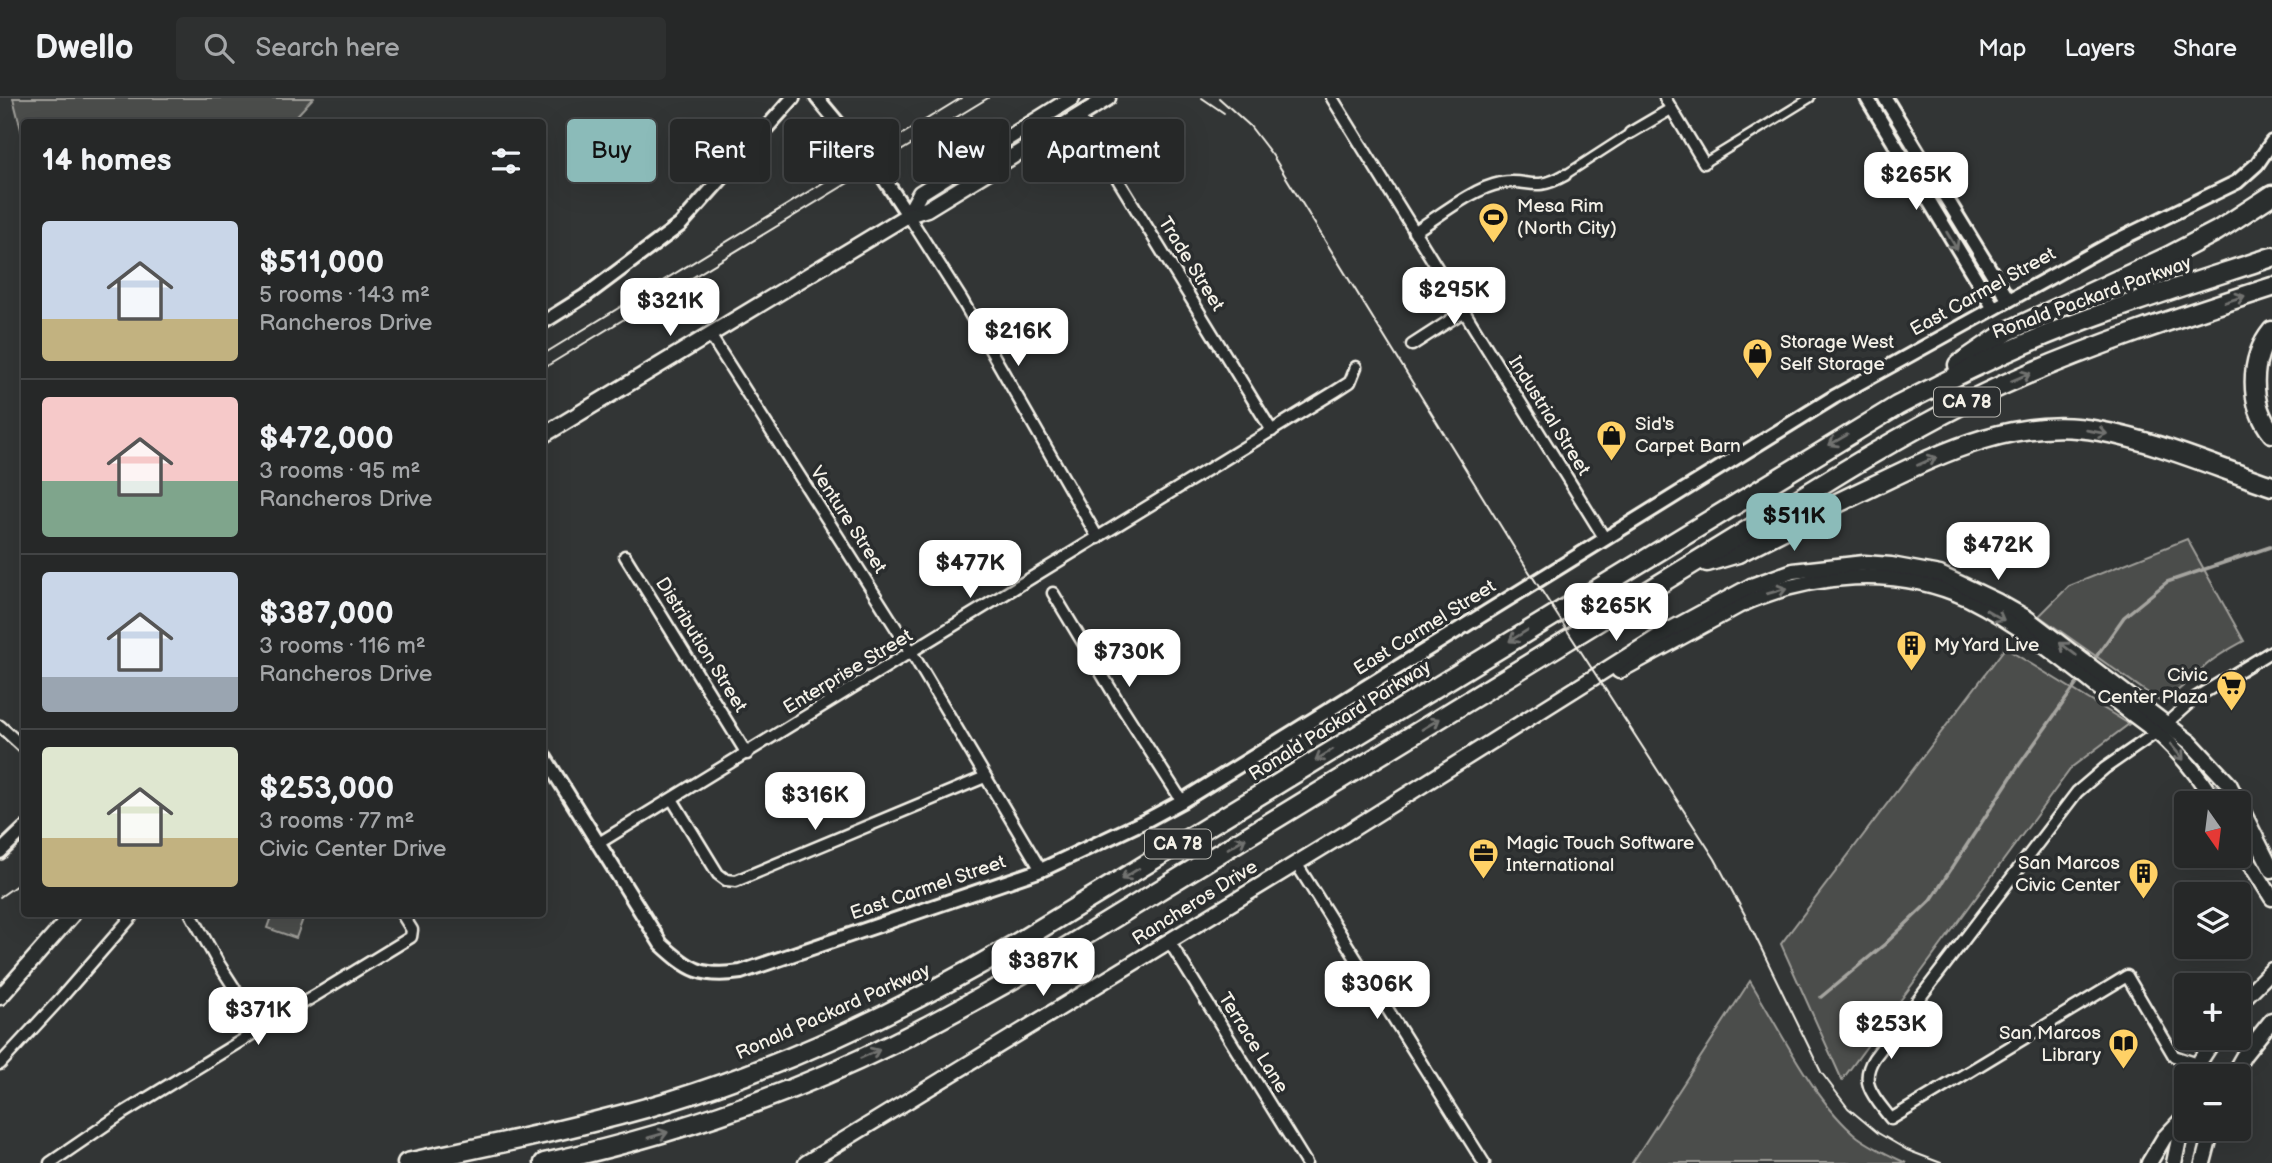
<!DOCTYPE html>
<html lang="en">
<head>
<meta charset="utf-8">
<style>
	body { margin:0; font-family:"Balsamiq Sans",sans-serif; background:#2e3030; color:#f1f3f6; height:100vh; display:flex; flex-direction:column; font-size:26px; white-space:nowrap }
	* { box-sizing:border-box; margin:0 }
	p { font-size:23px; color:#a4a6a8 }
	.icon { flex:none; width:38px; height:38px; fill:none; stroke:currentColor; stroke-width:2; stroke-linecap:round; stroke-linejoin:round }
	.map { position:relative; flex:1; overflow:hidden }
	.drawer { position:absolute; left:21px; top:21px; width:525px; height:798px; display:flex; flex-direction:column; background:#262828; border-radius:7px; box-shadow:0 7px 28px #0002,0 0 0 2px #424445 }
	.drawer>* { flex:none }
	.guide { position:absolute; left:567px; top:21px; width:665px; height:63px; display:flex; gap:14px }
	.needle { width:46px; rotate:166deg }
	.buttons { position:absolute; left:2174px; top:693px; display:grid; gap:14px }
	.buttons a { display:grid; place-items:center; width:77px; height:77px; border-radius:7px; background:#262828; box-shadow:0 7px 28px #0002,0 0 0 2px #424445; font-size:35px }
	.price { position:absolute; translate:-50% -60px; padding:0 16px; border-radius:14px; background:#fff; color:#222; font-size:23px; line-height:46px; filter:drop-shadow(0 2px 4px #0008) }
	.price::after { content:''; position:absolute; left:50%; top:42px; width:21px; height:16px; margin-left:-10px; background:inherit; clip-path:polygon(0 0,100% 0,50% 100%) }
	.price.active { background:#8bbbb9; color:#111 }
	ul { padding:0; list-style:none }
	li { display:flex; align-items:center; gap:21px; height:175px; padding:0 21px }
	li+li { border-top:2px solid #424445 }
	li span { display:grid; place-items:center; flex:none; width:196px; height:140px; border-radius:7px; color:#555 }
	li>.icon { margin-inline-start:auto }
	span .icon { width:84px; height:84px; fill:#fffc; stroke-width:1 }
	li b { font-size:30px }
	h2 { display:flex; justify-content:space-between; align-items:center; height:84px; padding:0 21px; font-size:30px }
	.pill { padding:0 24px; border-radius:7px; background:#262828; box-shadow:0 7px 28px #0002,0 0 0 2px #424445; font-size:24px; line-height:63px }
	.pill.active { background:#8bbbb9; color:#111 }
	header { display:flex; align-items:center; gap:42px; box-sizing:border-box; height:98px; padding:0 35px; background:#262828; border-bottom:2px solid #424445 }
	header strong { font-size:33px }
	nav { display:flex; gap:38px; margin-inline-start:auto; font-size:24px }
	.search { width:490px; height:63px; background:#2e3030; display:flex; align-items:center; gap:18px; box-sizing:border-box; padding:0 24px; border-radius:7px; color:#a4a6a8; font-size:26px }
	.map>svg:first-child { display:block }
	.green { fill:#4b4d4c; stroke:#a09f9a; stroke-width:2 }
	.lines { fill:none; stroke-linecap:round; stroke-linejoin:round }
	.stream { stroke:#a6a5a0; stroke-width:3.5 }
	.pedestrian-casing { stroke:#f4f1e8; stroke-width:12 }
	.minor-casing { stroke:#f4f1e8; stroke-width:15 }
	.tertiary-casing { stroke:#f4f1e8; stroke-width:18 }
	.secondary-casing { stroke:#f4f1e8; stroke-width:19 }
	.primary-casing { stroke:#f4f1e8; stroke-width:19 }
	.motorway-casing { stroke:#f4f1e8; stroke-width:23 }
	.pedestrian { stroke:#2a2d2e; stroke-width:7 }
	.minor { stroke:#2a2d2e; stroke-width:10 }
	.tertiary { stroke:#2a2d2e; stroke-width:12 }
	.secondary { stroke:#2a2d2e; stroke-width:14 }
	.primary { stroke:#2a2d2e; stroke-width:14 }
	.motorway { stroke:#2a2d2e; stroke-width:18 }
	.tram { stroke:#f4f1e8; stroke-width:2 }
	.oneway { stroke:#71726f }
	.labels { text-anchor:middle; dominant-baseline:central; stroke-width:7; stroke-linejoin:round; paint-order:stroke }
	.shield { fill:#2a2d2e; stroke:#b7b6b0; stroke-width:2 }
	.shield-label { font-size:18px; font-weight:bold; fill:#f4f1e8 }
	.poi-label { font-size:19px; fill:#f4f1e8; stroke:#2a2d2e; text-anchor:start }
	.street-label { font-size:19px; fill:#f4f1e8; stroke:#2a2d2e }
</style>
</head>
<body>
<header>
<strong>Dwello</strong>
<div class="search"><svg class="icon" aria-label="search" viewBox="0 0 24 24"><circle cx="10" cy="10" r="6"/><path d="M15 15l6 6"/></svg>Search here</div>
<nav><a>Map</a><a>Layers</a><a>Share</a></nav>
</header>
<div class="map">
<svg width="2272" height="1065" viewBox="0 0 2272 1065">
	<rect width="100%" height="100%" fill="#323535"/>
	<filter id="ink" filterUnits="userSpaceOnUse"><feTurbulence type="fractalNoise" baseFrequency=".0143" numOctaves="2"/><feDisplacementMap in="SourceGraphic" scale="14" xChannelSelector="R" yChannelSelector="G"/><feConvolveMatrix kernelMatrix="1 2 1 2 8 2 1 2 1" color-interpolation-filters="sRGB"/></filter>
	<g filter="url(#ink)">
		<g class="green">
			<polygon points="13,0 313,0 291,24 24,24 24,43"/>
			<path d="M2187 441 2244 543C2233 549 2220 556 2210 564 2193 578 2180 594 2161 604L2039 518 2069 488Z"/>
			<polygon points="2005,550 2129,626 2072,669 1842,982 1781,846"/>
			<polygon points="272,816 304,818 296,840 267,830"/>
			<path d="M1750 883C1779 930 1815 1005 1858 1039 1873 1050 1889 1057 1906 1065H1632Z"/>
		</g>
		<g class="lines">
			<g class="stream">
				<polyline points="2091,566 2124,519 2167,484 2270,449"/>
				<polyline points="1821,899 1885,846 1931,802 2019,667 2081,580"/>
			</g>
			<defs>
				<g id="pedestrian">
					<polyline points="1704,65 1810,0"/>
					<polyline points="1565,77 1630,35"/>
				</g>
				<g id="minor">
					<polyline points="1332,0 1605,441"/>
					<polyline points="1665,0 1704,65"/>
					<polyline points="1079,18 1272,333"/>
					<polyline points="1630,35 1671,11"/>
					<polyline points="908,117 962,202 1098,440"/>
					<path d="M1414 134C1438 119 1473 90 1501 85 1529 80 1533 95 1565 77"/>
					<polyline points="710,237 912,555 1041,772"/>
					<polyline points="1412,247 1463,214"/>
					<polyline points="625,458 747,656"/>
					<polyline points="1053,495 1118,603 1182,703"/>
					<polyline points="0,628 24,650"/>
					<polyline points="672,701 718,776 726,782 736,783 985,679"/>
					<polyline points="599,745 1336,293 1350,284 1356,269"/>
					<polyline points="1296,765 1484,1065"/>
					<polyline points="191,816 217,863 260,930"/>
					<polyline points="1169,843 1306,1065"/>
					<polyline points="0,966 61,900 134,816"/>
					<path d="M2198 966 2174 958 2127 878 1891 1021C1875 1000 1858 985 1874 960L2077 694 2105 670 2157 634 2195 600 2272 553"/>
					<polyline points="50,1065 123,1015 411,839 412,832 402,816"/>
				</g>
				<g id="tertiary">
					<polyline points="817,0 883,79 908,117"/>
					<polyline points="1867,0 1993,209"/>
					<polyline points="1885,0 2008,201"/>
					<polyline points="542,225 585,198 680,127 793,0"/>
					<path d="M542 655 661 846C689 872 702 880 741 874L1041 772 1145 723 1182 703 1834 299 2112 145 2237 84 2257 66 2272 44"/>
					<polyline points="0,754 24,731"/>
				</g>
				<g id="secondary">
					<polyline points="908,117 920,95 1072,0"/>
					<polyline points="542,338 908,117 927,111 1108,0"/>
					<path d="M1619 573 1740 507C1811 475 1897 467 1969 501 2037 535 2095 590 2157 634 2179 654 2200 679 2215 705"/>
					<polyline points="2238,746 2272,800"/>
					<polyline points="0,899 73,816"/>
					<polyline points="806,1065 1351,732 1666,534 1751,488 1793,473 1864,465 1891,467 1940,476 1997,503 2027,520 2190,644 2229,686 2272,772"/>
				</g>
				<g id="primary">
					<polyline points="2238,906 2272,872"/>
					<polyline points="2195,978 2198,966 2215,940"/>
					<polyline points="2232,978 2244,957 2272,922"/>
					<polyline points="2149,1065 2164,1040 2184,1019"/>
					<polyline points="2174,1065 2183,1022"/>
					<polyline points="2203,1065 2212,1031"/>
				</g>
				<g id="motorway">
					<path d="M2272 233C2249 261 2249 307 2272 335"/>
					<polyline points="1958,267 2008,233 2169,158 2217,133 2272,97"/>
					<path d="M1707 464 1738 455C1782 433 1826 410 1871 389 1943 354 2017 317 2099 333 2159 344 2215 369 2272 388"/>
					<path d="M407 1065C495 1046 584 1029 670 1003 793 965 907 910 1017 845L1897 308C1946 283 1995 258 2046 237 2120 207 2196 184 2272 159"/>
					<path d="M544 1065C664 1039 781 1001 892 946 937 924 981 899 1024 875L1818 389C1879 351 1940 315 2005 286 2092 247 2182 218 2272 189"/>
				</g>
			</defs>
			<use href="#pedestrian" class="pedestrian-casing"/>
			<use href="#minor" class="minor-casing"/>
			<use href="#tertiary" class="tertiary-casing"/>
			<use href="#secondary" class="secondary-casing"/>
			<use href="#primary" class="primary-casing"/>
			<use href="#motorway" class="motorway-casing"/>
			<use href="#pedestrian" class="pedestrian"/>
			<use href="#minor" class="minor"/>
			<use href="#tertiary" class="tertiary"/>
			<use href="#secondary" class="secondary"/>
			<use href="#primary" class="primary"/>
			<use href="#motorway" class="motorway"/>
			<g class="tram">
				<polyline points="1202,0 1224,15"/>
				<polyline points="1219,0 1250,28 1273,58 1521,461 1715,761 1745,817 1821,974 1848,1010 1878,1035 1907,1052 1941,1065"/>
				<polyline points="542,257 961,0"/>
				<polyline points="542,271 988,0"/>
				<polyline points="0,799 24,782"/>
			</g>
		</g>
		<defs><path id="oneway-shaft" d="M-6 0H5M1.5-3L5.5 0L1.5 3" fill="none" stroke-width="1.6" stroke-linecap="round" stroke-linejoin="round" transform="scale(1.75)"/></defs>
		<g class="oneway">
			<use href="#oneway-shaft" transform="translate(1952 143) rotate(59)"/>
			<use href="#oneway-shaft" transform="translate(2235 201) rotate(-18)"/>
			<use href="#oneway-shaft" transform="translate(2021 279) rotate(-23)"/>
			<use href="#oneway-shaft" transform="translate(2097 334) rotate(10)"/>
			<use href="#oneway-shaft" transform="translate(1838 342) rotate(150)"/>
			<use href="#oneway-shaft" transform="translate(1927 363) rotate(-24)"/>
			<use href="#oneway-shaft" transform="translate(1777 493) rotate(-16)"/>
			<use href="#oneway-shaft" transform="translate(1995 517) rotate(30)"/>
			<use href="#oneway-shaft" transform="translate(1518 538) rotate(148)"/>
			<use href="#oneway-shaft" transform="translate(2068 551) rotate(-143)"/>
			<use href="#oneway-shaft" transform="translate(1431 626) rotate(-31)"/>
			<use href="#oneway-shaft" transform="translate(2177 654) rotate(50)"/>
			<use href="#oneway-shaft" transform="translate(1324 657) rotate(148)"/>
			<use href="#oneway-shaft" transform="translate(1237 745) rotate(-31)"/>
			<use href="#oneway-shaft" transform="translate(1130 776) rotate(148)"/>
			<use href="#oneway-shaft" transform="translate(870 956) rotate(-24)"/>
			<use href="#oneway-shaft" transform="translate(658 1037) rotate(-16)"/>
		</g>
	</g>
	<defs>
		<symbol id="stadium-pin" viewBox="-11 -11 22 30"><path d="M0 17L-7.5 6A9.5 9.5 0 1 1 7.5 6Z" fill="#ffd166" stroke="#2a2d2e"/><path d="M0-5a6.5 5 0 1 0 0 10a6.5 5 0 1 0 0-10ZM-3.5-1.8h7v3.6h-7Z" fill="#111"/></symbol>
		<symbol id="shop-pin" viewBox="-11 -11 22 30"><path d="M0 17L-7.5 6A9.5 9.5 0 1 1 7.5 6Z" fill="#ffd166" stroke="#2a2d2e"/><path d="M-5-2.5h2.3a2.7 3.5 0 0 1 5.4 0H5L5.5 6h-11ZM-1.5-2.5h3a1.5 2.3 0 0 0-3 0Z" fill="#111"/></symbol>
		<symbol id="building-pin" viewBox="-11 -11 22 30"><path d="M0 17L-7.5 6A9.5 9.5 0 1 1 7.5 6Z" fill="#ffd166" stroke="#2a2d2e"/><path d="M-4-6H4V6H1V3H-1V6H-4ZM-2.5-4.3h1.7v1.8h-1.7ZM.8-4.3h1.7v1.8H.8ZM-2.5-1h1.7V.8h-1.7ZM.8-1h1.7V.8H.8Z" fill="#111"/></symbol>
		<symbol id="supermarket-pin" viewBox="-11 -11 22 30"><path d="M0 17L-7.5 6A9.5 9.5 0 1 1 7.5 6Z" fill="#ffd166" stroke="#2a2d2e"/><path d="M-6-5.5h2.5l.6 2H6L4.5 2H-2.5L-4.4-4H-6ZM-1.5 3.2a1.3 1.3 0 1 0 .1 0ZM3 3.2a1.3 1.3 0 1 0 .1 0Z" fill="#111"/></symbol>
		<symbol id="office-pin" viewBox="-11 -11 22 30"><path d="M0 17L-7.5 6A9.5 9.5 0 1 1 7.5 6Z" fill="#ffd166" stroke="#2a2d2e"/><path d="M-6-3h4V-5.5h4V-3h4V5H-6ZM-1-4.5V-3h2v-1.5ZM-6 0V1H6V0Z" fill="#111"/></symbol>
		<symbol id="library-pin" viewBox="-11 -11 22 30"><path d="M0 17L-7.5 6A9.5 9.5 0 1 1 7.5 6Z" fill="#ffd166" stroke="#2a2d2e"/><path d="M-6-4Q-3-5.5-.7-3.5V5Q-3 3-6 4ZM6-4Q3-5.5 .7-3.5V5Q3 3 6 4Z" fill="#111"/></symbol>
	</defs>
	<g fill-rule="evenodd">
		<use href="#stadium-pin" x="1476" y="102" width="35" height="47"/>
		<use href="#shop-pin" x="1740" y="238" width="35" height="47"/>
		<use href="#shop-pin" x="1594" y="320" width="35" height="47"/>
		<use href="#building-pin" x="1894" y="530" width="35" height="47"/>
		<use href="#supermarket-pin" x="2214" y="570" width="35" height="47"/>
		<use href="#office-pin" x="1466" y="738" width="35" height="47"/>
		<use href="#building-pin" x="2126" y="758" width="35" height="47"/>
		<use href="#library-pin" x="2106" y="928" width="35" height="47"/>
	</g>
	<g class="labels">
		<g class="shield">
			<rect x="1934" y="289.5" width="66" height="29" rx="5"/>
			<rect x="1145" y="731.5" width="66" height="29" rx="5"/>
		</g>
		<g class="shield-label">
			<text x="1967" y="304">CA 78</text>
			<text x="1178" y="746">CA 78</text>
		</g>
		<g class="poi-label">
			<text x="1517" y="108">Mesa Rim<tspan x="1517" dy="22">(North City)</tspan></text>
			<text x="1780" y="244">Storage West<tspan x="1780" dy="22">Self Storage</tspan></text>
			<text x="1635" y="326">Sid's<tspan x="1635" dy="22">Carpet Barn</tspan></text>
			<text x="1934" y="547">My Yard Live</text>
			<text x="2208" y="577" text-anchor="end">Civic<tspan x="2208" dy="22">Center Plaza</tspan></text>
			<text x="1506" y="745">Magic Touch Software<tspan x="1506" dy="22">International</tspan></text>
			<text x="2120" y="765" text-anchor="end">San Marcos<tspan x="2120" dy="22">Civic Center</tspan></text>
			<text x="2101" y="935" text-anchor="end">San Marcos<tspan x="2101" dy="22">Library</tspan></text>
		</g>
		<g class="street-label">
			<text transform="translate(1191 166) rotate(58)">Trade Street</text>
			<text transform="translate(1983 194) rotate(-29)">East Carmel Street</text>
			<text transform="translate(2092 200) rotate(-20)">Ronald Packard Parkway</text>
			<text transform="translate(1549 318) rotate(58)">Industrial Street</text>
			<text transform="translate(848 422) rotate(57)">Venture Street</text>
			<text transform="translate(1425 530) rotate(-32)">East Carmel Street</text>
			<text transform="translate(701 547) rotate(58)">Distribution Street</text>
			<text transform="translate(848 574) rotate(-31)">Enterprise Street</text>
			<text transform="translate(1340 623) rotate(-32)">Ronald Packard Parkway</text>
			<text transform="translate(928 790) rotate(-19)">East Carmel Street</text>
			<text transform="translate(1195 805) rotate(-32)">Rancheros Drive</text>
			<text transform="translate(833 914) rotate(-24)">Ronald Packard Parkway</text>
			<text transform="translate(1253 945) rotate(58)">Terrace Lane</text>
		</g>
	</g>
</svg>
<div class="buttons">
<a><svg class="needle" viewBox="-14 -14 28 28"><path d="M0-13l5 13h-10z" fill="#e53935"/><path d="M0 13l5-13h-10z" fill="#a4a6a8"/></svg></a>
<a><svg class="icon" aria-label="layers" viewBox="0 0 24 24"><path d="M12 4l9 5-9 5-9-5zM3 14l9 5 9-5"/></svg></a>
<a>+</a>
<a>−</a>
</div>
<b class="price" style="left:1916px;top:114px">$265K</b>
<b class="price" style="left:1454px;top:229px">$295K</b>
<b class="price" style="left:670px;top:240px">$321K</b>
<b class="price" style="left:1018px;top:270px">$216K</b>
<b class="price active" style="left:1794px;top:455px">$511K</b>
<b class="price" style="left:1998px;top:484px">$472K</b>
<b class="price" style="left:970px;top:502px">$477K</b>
<b class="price" style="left:1616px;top:545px">$265K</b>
<b class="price" style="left:1129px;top:591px">$730K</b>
<b class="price" style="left:815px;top:734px">$316K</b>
<b class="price" style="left:1043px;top:900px">$387K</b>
<b class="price" style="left:1377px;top:923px">$306K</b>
<b class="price" style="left:258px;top:949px">$371K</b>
<b class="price" style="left:1891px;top:963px">$253K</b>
<div class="guide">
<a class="pill active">Buy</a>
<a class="pill">Rent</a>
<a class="pill">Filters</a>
<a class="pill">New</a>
<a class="pill">Apartment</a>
</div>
<section class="drawer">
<h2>14 homes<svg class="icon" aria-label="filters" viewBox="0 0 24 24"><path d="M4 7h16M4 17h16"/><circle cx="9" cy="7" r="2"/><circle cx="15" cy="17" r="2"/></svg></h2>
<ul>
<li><span style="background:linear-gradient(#c9d6e8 70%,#c2b280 0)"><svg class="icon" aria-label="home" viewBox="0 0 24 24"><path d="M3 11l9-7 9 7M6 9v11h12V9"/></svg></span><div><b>$511,000</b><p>5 rooms · 143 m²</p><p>Rancheros Drive</p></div></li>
<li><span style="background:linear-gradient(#f6c9c9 60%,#7fa58c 0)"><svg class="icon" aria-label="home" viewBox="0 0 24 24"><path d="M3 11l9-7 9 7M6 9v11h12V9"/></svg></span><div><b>$472,000</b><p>3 rooms · 95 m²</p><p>Rancheros Drive</p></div></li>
<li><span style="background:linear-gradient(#c9d6e8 75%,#9aa5b1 0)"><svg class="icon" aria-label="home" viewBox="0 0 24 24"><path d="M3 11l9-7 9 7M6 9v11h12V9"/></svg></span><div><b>$387,000</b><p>3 rooms · 116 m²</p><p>Rancheros Drive</p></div></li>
<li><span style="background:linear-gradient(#dfe7d0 65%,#c2b280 0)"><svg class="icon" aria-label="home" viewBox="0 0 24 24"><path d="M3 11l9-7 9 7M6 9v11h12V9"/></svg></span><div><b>$253,000</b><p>3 rooms · 77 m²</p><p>Civic Center Drive</p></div></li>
</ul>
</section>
</div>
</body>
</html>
